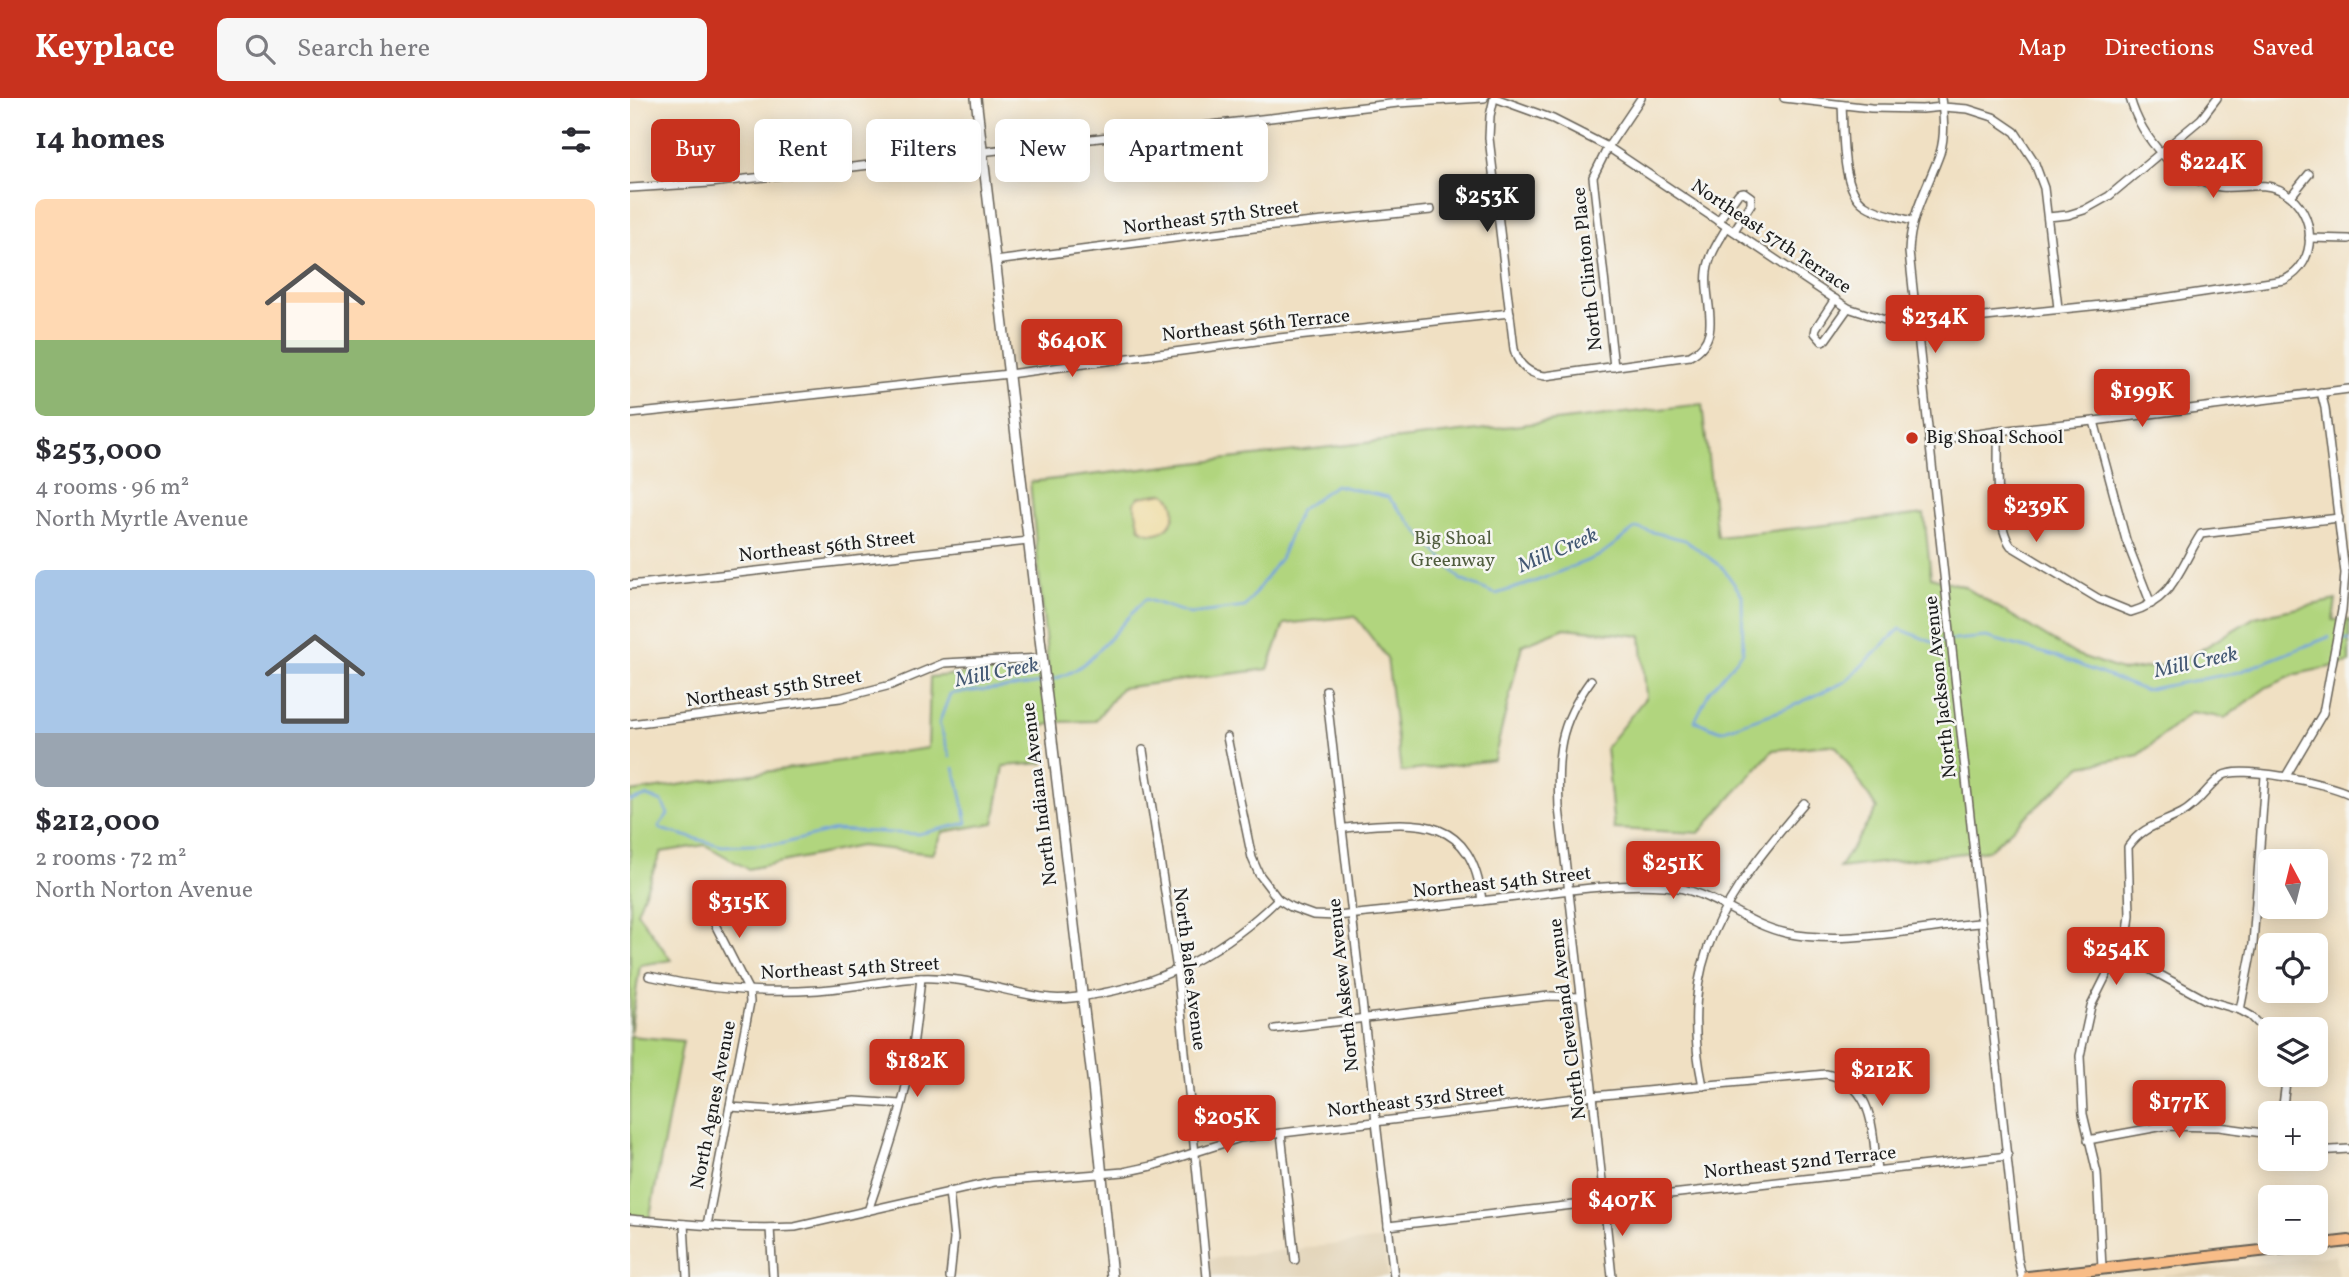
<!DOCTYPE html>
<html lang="en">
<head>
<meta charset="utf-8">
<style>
	body { margin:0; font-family:Vollkorn,serif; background:#f7f7f7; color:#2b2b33; height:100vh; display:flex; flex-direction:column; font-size:26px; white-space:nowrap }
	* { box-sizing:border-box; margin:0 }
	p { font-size:23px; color:#7c7c81 }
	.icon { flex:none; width:38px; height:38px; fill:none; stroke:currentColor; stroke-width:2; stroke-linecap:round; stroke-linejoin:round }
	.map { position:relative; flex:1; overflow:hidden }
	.side { display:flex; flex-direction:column; background:#fff; width:630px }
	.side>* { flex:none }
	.top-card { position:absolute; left:21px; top:21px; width:665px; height:63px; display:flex; gap:14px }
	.needle { width:46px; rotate:353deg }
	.controls { position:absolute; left:1628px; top:751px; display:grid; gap:14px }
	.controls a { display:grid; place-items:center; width:70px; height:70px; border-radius:10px; background:#fff; box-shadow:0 4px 18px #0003; font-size:35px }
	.price { position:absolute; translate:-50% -60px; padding:0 16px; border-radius:7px; background:#c8321e; color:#fff; font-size:23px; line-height:46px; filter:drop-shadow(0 2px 4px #0008) }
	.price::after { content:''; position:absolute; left:50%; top:42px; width:21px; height:16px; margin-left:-10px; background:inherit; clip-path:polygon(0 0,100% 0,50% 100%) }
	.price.on { background:#222; color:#fff }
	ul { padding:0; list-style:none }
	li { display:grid; align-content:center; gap:14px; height:371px; padding:0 35px }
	li span { display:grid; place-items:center; height:217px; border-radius:10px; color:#555 }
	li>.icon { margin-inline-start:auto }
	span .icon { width:126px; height:126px; fill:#fffc; stroke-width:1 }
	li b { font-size:30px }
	h2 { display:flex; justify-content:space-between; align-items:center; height:84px; padding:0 35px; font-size:30px }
	.chip { padding:0 24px; border-radius:10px; background:#fff; box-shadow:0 4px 18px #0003; font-size:24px; line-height:63px }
	.chip.on { background:#c8321e; color:#fff }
	header { display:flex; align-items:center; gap:42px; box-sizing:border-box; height:98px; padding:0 35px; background:#c8321e; color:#fff }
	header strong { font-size:33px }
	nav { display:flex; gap:38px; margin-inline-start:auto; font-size:24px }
	.search { width:490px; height:63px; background:#f7f7f7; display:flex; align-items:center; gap:18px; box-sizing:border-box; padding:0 24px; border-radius:10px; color:#7c7c81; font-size:26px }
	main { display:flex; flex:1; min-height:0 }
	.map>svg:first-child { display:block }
	.built { fill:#e1d1b4 }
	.green { fill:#b1d57e; stroke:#66784d; stroke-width:2 }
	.sand { fill:#eeda9e; stroke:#857b5d; stroke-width:2 }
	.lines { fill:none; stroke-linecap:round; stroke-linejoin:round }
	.stream { stroke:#73a2dd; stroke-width:2.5 }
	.minor-casing { stroke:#666156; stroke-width:10 }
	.tertiary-casing { stroke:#666156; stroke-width:12 }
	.primary-casing { stroke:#666156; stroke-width:14 }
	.minor { stroke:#fff; stroke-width:7 }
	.tertiary { stroke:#fff; stroke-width:9 }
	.primary { stroke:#f8bd88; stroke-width:10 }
	.poi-dot { fill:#c8321e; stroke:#f6f6f2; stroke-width:2.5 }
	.labels { text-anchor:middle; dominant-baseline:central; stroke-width:5; stroke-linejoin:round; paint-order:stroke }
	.street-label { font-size:19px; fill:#1c1c1c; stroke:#f6f6f2 }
	.poi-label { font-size:19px; fill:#1c1c1c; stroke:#f6f6f2; text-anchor:start }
	.park-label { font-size:19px; fill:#505d3e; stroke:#f6f6f2 }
	.water-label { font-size:21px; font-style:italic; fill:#435873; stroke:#f6f6f2 }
</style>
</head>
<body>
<header>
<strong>Keyplace</strong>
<div class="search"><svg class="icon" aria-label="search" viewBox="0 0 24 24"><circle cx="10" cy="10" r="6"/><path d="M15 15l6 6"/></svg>Search here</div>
<nav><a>Map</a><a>Directions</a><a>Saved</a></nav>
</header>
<main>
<section class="side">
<h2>14 homes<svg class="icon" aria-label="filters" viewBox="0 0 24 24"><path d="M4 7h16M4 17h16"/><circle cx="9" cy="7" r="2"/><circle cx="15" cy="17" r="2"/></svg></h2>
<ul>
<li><span style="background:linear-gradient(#ffd9b3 65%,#8fb573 0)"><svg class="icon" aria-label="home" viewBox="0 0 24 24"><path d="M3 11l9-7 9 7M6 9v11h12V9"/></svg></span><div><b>$253,000</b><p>4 rooms · 96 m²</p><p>North Myrtle Avenue</p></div></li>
<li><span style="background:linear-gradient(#a9c7e8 75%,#9aa5b1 0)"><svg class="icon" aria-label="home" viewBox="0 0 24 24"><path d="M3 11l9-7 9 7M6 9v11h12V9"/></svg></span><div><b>$212,000</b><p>2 rooms · 72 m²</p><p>North Norton Avenue</p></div></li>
</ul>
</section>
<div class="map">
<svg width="1719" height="1179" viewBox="0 0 1719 1179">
	<rect width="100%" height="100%" fill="#f6f6f2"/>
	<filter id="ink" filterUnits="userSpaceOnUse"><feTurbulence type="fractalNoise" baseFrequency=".0143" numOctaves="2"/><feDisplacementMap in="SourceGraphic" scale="14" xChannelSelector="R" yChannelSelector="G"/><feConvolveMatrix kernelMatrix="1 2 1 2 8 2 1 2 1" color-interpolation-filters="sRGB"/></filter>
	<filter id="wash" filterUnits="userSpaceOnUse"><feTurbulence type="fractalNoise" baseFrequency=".00686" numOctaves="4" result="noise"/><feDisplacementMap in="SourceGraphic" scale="28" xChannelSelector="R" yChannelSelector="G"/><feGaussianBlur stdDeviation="1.57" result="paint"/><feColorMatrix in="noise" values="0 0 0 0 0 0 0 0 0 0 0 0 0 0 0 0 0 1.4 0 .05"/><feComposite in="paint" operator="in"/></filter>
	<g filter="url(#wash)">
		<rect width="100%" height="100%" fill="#f0e0c3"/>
		<g class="built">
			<polygon points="753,1141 758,1179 579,1179 577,1161"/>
			<polygon points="1705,1157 1708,1179 1534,1179 1534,1177"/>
		</g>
		<g class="green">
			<polygon points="1072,306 1087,439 1294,416 1301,479 1333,488 1445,556 1494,573 1549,565 1625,519 1706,502 1703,522 1719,522 1719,565 1667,576 1637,589 1595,620 1561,614 1509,657 1452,668 1359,752 1209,770 1247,711 1207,649 1200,647 1143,652 1069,735 984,731 976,649 1016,599 1011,538 935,530 892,547 864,662 771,674 757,560 725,518 654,526 638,571 491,590 465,623 427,624 410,629 414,665 374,668 364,725 313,734 303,756 230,748 118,771 75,747 31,754 7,814 41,862 10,867 0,936 0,694 298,650 300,579 418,568 400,384"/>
			<polygon points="0,938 53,943 19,1123 0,1119"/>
		</g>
		<path class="sand" d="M535 395C558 413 535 447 510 431L504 405 509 399Z"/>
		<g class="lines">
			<g class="stream">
				<polyline points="1712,541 1719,542"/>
				<path d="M320 659 309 625 320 596C362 589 422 593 456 564 477 546 495 522 515 501L560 516 615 509 651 459 670 412 705 387 758 399 831 482 866 496 904 484 969 458 1006 430 1055 442 1092 469 1112 497 1113 554 1079 594 1065 623 1091 633 1158 610 1215 584 1270 531 1302 544 1356 539 1428 559 1514 592 1609 574 1699 539"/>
				<polyline points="0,703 17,698 32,704 38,716 29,728 30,731 92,748 151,746 205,732 288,736 337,725 329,686 324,670"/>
			</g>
		</g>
	</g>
	<g filter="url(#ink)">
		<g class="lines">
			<defs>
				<g id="minor">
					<path d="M864 0 860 18 859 40 884 251C888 267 899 276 915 278L1060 258C1095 239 1073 204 1077 174 1079 157 1089 143 1097 129"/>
					<path d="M865 0 923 21 978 49 1218 210 1258 223 1287 226 1520 202 1654 182C1689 166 1687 113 1654 94 1633 82 1614 91 1591 89 1548 84 1511 40 1500 0"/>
					<polyline points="1154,0 1241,10 1292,11 1313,9 1338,11 1363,19 1385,34 1404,63 1414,90 1428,210"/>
					<path d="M1311 0C1314 17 1315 38 1310 55 1298 89 1280 117 1279 154L1388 1161 1392 1179"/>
					<path d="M1212 7C1214 34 1210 91 1235 107 1248 116 1267 118 1282 123"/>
					<polyline points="0,90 80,85 197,72 768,5 854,0"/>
					<polyline points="1661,98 1679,76"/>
					<polyline points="1418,119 1438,117 1454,112 1479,98 1571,21 1587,0"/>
					<polyline points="1088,123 1109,95 1114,94 1121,99 1121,106 1104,133"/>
					<polyline points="1679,140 1719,141"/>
					<polyline points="365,163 624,130 801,112"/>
					<polyline points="1205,201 1186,230 1185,235 1192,243 1196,241 1218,210"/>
					<polyline points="984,269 963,79 978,49 1011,0"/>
					<polyline points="0,316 379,276 649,240 880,215"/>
					<polyline points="1464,323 1496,442 1521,506"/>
					<path d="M1368 333C1369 362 1364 426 1381 448L1469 501 1501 514C1544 502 1549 470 1571 436L1709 420"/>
					<polyline points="1300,343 1368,333 1464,323 1719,291"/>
					<polyline points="0,487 398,443"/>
					<path d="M961 582C928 627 927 656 929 710L963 998 982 1179"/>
					<polyline points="696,592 764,1179"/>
					<polyline points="0,626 210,600 261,587 314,565 413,560"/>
					<path d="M597 639 622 760 629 776 648 801 661 809 683 817 707 818C767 812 826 806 886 799 935 793 984 785 1034 788 1082 791 1111 825 1156 835 1216 848 1291 829 1351 825"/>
					<polyline points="513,652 547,872 577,1179"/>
					<polyline points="1656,678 1693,615 1712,512 1715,475 1695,310 1691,294"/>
					<path d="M713 730C783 724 841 713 852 803"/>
					<polyline points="74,805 119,893 120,904 77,1127"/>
					<polyline points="1496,851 1512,867 1576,902 1610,912 1621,918 1640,937"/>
					<path d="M19 878C74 891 131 896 188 892 222 890 255 882 288 880 333 877 376 895 420 900 437 902 456 898 473 895 541 882 598 850 648 801"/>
					<polyline points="1610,912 1623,846 1635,678"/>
					<polyline points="645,931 919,898 951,899"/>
					<path d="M1073 988C1046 861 1096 797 1174 705"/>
					<polyline points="100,1009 145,1012 225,1003 271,1006"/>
					<polyline points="1652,1015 1657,976"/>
					<polyline points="651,1035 665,1162"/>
					<polyline points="1458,1042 1534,1028 1589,1029 1640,1036"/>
					<polyline points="1685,1053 1719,1051"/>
					<polyline points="319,1093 324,1141 320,1179"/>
					<path d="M238 1113C252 1071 267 1030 276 988 284 952 287 916 291 880"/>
					<path d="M0 1121C55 1126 110 1132 165 1129L364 1084 494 1074 522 1068 610 1040 963 998 1196 976C1245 986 1242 1033 1247 1072"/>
					<polyline points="54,1126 57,1179"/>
					<polyline points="758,1128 1378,1058"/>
					<polyline points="140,1130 143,1179"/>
					<path d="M1472 1170 1467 1075 1453 1016 1450 958 1461 908 1478 874 1496 851 1500 817 1498 749C1514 727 1530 727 1552 715 1569 706 1577 689 1592 678 1608 666 1701 686 1719 696"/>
				</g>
				<polyline id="tertiary" points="346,0 463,988 482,1179"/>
				<polyline id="primary" points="1398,1179 1719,1143"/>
			</defs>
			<use href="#minor" class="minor-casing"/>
			<use href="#tertiary" class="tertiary-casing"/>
			<use href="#primary" class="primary-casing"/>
			<use href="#minor" class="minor"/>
			<use href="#tertiary" class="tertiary"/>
			<use href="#primary" class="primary"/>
		</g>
	</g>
	<circle class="poi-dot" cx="1282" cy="340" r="7"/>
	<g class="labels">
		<g class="street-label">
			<text transform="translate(581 120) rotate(-7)">Northeast 57th Street</text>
			<text transform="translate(1141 139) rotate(34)">Northeast 57th Terrace</text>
			<text transform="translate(958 171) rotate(-96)">North Clinton Place</text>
			<text transform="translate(626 228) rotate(-6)">Northeast 56th Terrace</text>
			<text transform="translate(197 449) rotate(-6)">Northeast 56th Street</text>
			<text transform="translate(1311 589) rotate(-96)">North Jackson Avenue</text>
			<text transform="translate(144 591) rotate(-8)">Northeast 55th Street</text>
			<text transform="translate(410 696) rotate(-97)">North Indiana Avenue</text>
			<text transform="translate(872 785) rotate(-6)">Northeast 54th Street</text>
			<text transform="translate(220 871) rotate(-3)">Northeast 54th Street</text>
			<text transform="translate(559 871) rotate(83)">North Bales Avenue</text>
			<text transform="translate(714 887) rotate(-96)">North Askew Avenue</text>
			<text transform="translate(938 921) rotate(-97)">North Cleveland Avenue</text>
			<text transform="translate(786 1003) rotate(-7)">Northeast 53rd Street</text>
			<text transform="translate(84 1007) rotate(-79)">North Agnes Avenue</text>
			<text transform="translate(1170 1065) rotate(-6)">Northeast 52nd Terrace</text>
		</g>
		<g class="poi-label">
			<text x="1296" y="340">Big Shoal School</text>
		</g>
		<g class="park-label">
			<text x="823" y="441">Big Shoal<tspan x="823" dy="22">Greenway</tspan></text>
		</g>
		<g class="water-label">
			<text transform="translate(928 453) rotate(-23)">Mill Creek</text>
			<text transform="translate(1566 565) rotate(-12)">Mill Creek</text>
			<text transform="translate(367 575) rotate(-11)">Mill Creek</text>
		</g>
	</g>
</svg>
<div class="controls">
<a><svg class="needle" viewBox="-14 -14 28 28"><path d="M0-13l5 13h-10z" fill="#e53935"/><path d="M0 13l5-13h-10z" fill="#7c7c81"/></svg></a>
<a><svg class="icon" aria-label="locate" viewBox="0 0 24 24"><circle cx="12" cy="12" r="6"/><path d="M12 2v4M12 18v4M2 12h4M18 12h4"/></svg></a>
<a><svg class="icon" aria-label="layers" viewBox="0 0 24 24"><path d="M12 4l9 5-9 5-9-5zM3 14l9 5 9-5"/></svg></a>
<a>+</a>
<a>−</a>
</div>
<b class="price" style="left:1583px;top:102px">$224K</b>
<b class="price on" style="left:857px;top:136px">$253K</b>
<b class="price" style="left:1305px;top:257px">$234K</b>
<b class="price" style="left:442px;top:281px">$640K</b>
<b class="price" style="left:1512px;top:331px">$199K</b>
<b class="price" style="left:1406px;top:446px">$239K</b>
<b class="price" style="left:1043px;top:803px">$251K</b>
<b class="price" style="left:109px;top:842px">$315K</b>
<b class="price" style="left:1486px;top:889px">$254K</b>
<b class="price" style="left:287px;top:1001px">$182K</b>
<b class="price" style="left:1252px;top:1010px">$212K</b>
<b class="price" style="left:1549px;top:1042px">$177K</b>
<b class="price" style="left:597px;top:1057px">$205K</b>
<b class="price" style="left:992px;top:1140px">$407K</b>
<div class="top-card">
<a class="chip on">Buy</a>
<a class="chip">Rent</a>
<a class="chip">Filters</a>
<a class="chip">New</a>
<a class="chip">Apartment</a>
</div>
</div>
</main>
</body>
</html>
